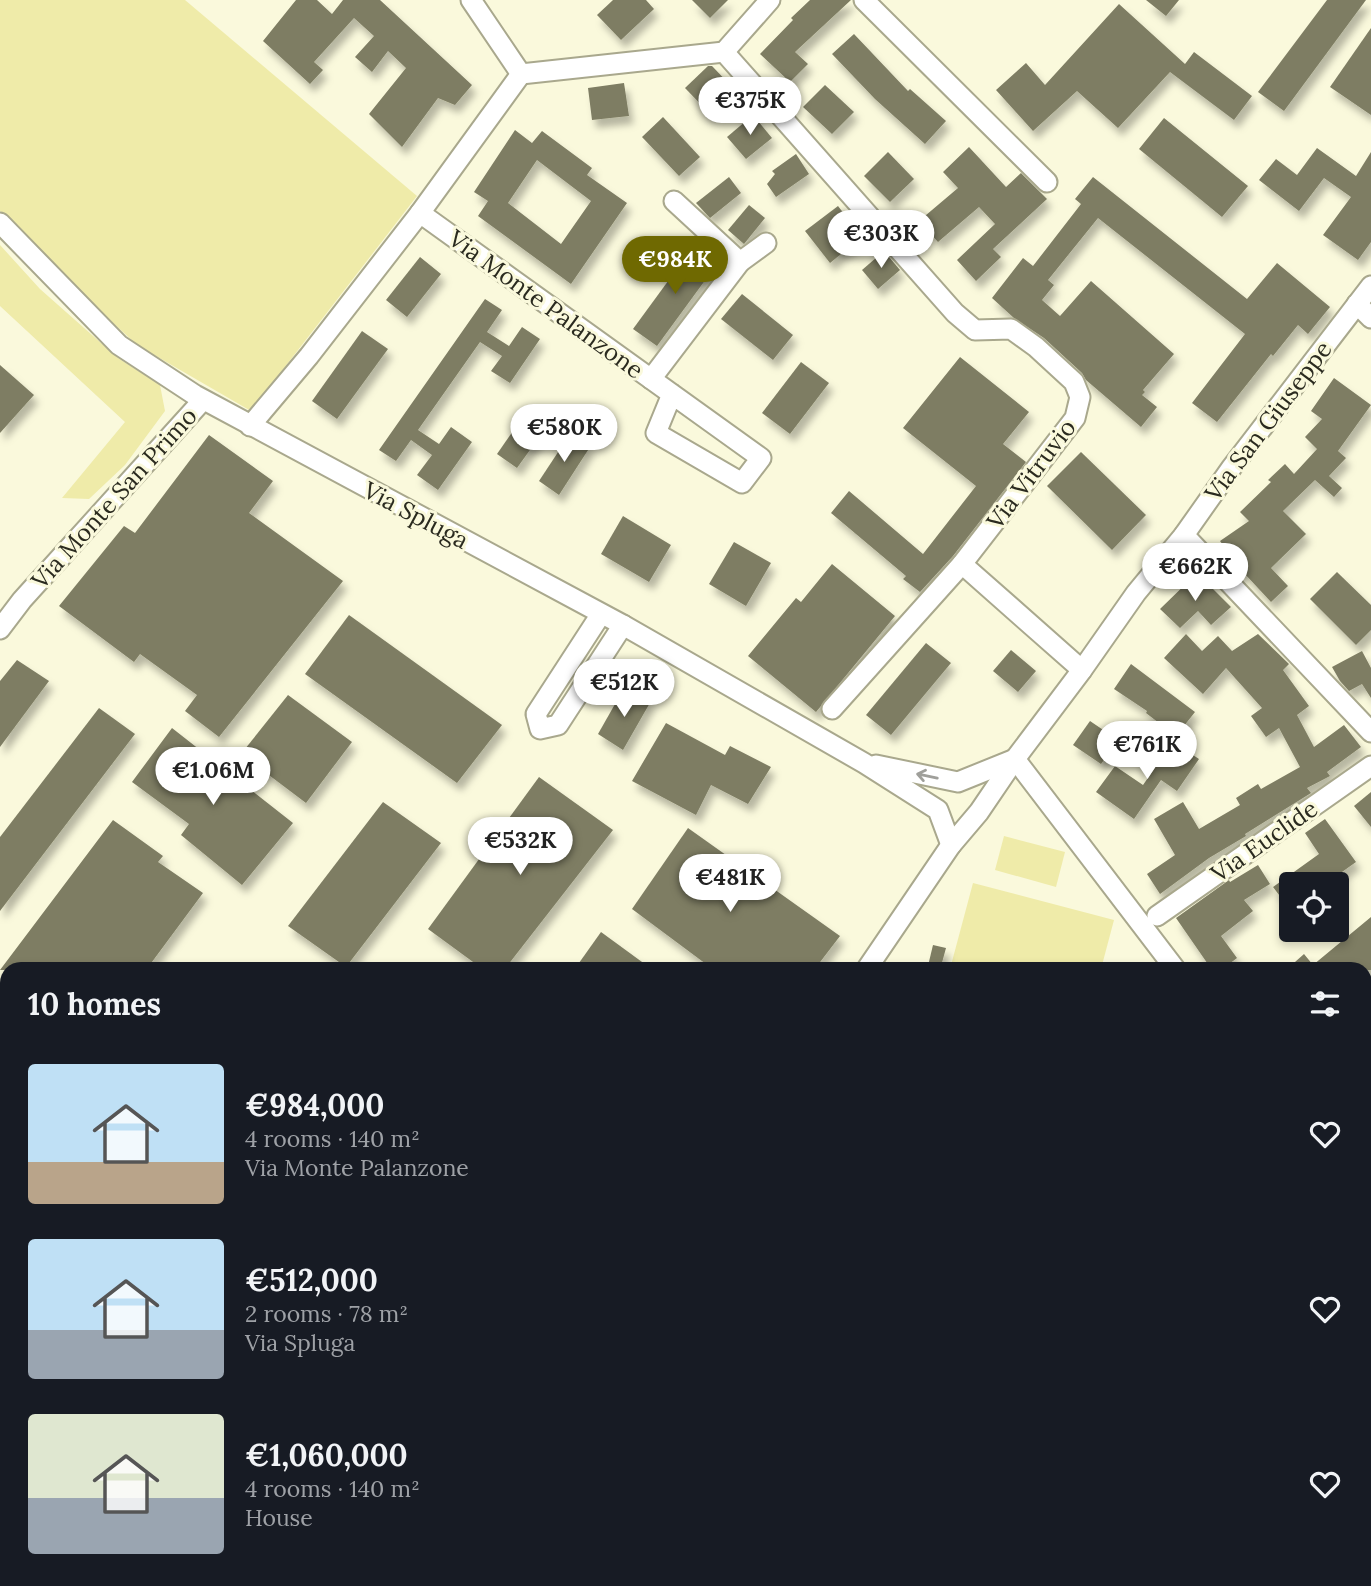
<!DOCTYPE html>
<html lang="en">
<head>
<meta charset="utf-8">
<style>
	body { margin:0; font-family:Lora,serif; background:#20242c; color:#f1f3f6; height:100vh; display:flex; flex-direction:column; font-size:26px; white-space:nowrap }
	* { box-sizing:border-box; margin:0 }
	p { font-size:23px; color:#9ea1a6 }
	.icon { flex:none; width:38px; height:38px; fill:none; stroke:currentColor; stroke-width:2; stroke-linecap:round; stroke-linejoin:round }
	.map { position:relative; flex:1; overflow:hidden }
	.drawer { position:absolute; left:0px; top:962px; width:1372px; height:625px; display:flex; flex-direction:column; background:#171b24; border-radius:21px 21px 0 0; box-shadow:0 4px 10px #0003 }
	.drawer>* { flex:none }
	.controls { position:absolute; left:1279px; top:872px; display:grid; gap:14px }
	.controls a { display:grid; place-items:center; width:70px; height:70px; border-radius:7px; background:#171b24; box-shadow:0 4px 10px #0003; font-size:35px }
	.price { position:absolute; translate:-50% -60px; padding:0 16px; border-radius:24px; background:#fff; color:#222; font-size:23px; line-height:46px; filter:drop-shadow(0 2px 4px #0008) }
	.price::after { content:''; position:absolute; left:50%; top:42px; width:21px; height:16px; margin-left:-10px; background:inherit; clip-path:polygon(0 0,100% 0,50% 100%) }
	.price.selected { background:#6f6901; color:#fff }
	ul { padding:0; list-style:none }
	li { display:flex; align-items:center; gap:21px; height:175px; padding:0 28px }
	li span { display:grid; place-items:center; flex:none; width:196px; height:140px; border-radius:7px; color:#555 }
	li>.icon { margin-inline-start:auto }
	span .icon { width:84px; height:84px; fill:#fffc; stroke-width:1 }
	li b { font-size:30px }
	h2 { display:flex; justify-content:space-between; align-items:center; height:84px; padding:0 28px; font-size:30px }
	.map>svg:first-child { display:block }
	.green { fill:#efeba9 }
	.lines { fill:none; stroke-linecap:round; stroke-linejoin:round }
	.stream { stroke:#c8c47d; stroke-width:4.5 }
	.building { fill:#7e7d63; fill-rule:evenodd; filter:url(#shadow) }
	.minor-casing { stroke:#a9a88d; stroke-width:23 }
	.major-casing { stroke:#fff; stroke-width:26 }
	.minor { stroke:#fff; stroke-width:19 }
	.major { stroke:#d9d491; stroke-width:23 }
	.oneway { stroke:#9f9f9a }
	.labels { text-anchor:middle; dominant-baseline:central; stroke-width:6; stroke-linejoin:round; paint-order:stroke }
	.street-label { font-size:24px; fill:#2a2a1f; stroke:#faf9dc }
</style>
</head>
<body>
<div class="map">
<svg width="1371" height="1586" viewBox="0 0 1371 1586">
	<defs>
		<filter id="shadow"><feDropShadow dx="4.5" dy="8" stdDeviation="3.5" flood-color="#0004"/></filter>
	</defs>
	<rect width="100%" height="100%" fill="#faf9dc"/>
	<g class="green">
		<polygon points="0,0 185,0 417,196 251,411 137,345 47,262 0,211"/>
		<polygon points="0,245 40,289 118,358 160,385 165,411 125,465 89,499 62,498 125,422 0,306"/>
		<polygon points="1004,836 1065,852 1056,887 995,870"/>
		<polygon points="973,883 1114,920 1101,969 950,969"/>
		<polygon points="1365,1176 1371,1184 1371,1257 1365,1281 1365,1224 1368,1210 1365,1200"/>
		<polygon points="1365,1492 1371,1493 1371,1527 1368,1540 1365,1539"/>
		<polygon points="1365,1569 1371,1571 1371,1586 1284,1586 1287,1580 1365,1580"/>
		<polygon points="458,1580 603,1580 594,1586 463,1586"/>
		<polygon points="749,1580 794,1580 786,1586 753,1586"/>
	</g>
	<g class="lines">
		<polyline class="stream" points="771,1586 779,1580"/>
	</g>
	<g class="building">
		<polygon points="296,0 317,0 332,14 343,0 380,0 472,85 455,105 438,98 402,147 369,114 406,68 388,51 372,72 355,57 374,36 354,18 314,62 323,70 310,84 263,41"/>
		<polygon points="613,0 646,0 654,9 621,40 597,15"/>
		<polygon points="692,0 728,0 710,18"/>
		<polygon points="810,0 851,0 795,52 808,64 790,82 760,54 793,20 791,18"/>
		<polygon points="1146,0 1179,0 1166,16"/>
		<polygon points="1327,0 1366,0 1284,111 1258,92"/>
		<polygon points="1119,4 1185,64 1194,52 1252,96 1234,120 1170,72 1118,128 1077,91 1033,131 996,90 1026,63 1045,85"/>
		<polygon points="1371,28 1371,115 1330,87"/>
		<polygon points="854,34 908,91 910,89 946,121 925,144 875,99 832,54"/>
		<polygon points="708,66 712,66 735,90 710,114 685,88"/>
		<polygon points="624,83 629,116 592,120 588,88"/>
		<polygon points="825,85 854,112 832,134 803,107"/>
		<polygon points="753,115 772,138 746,159 727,137"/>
		<polygon points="663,117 700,157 679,176 642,137"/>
		<polygon points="1164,118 1248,186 1222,217 1139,149"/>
		<path d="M515 130 532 143 542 131 592 168 587 175 627 203 571 284 478 216 488 201 474 192ZM537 160 591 201 561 244 508 203Z"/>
		<polygon points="969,147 1006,187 1021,173 1047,199 993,249 1001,257 976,281 957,260 995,224 979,207 938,242 919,221 958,188 943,172"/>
		<polygon points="1317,148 1356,176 1371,152 1371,242 1358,260 1323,235 1351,197 1324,178 1299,211 1259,180 1276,159 1297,175"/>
		<polygon points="888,152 914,179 890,202 864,176"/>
		<polygon points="796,154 809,174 776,197 767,184 775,174 772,171"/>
		<polygon points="729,177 741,193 710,218 696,203"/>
		<polygon points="1093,177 1247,299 1277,263 1330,307 1308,334 1298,325 1273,356 1271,354 1217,422 1192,403 1245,334 1098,218 1048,280 1054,285 1042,300 1060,316 1091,281 1174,354 1143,390 1145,392 1142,395 1157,407 1141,427 1086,380 1082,373 1044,338 1014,318 992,298 1023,258 1033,266 1081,204 1075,199"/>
		<polygon points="749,205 765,218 744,244 728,230"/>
		<polygon points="838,206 862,237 830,263 805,231"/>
		<polygon points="693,247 717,264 657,346 633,329"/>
		<polygon points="884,251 900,270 878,289 862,270"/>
		<polygon points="420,257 441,274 407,317 386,300"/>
		<polygon points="742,294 793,335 773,360 721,319"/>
		<polygon points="485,299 502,310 487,332 509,346 522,327 540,339 510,383 491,371 502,356 480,342 418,430 439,444 451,427 472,442 438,490 417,475 432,455 411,440 396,461 379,450"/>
		<polygon points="362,331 388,349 337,419 312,401"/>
		<polygon points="960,357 1029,412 1003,444 1026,462 953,556 920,592 903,579 906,576 831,513 849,491 923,554 976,486 903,428"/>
		<polygon points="801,362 829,383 790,434 762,413"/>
		<polygon points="0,365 34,395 0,433"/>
		<polygon points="1334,378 1371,405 1338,451 1346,458 1329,476 1342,488 1334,497 1315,480 1283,511 1306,534 1271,568 1288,586 1271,602 1244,573 1220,541 1249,521 1240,512 1271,482 1268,480 1285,464 1294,474 1317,449 1305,437 1322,419 1311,411"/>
		<polygon points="529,408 550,422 517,468 497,454"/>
		<polygon points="570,434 590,447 559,495 539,481"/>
		<polygon points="209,435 273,481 249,513 343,581 219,737 185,711 197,695 140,654 134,662 59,606 124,526 135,533"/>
		<polygon points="1081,452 1146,515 1112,550 1047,486"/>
		<polygon points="623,516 671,545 649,582 601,554"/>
		<polygon points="734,542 771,563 746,606 709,584"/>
		<polygon points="832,564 895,616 816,712 748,656 796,598 801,602"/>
		<polygon points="1337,572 1371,605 1371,630 1356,645 1310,599"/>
		<polygon points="1197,573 1231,607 1211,625 1198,611 1180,628 1160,609"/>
		<polygon points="349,615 502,725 457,783 305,674"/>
		<polygon points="1186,634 1202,651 1218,636 1232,651 1258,634 1289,664 1283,670 1309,706 1297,715 1314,747 1344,725 1361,747 1327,772 1330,776 1307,788 1311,793 1245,834 1246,836 1209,858 1160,894 1147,874 1175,855 1154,819 1183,802 1199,829 1240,805 1236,798 1258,784 1261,789 1300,767 1279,728 1266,737 1251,716 1262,708 1226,668 1203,694 1164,658"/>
		<polygon points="926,643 951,663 891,735 866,715"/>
		<polygon points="1011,650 1036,671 1018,692 993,671"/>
		<polygon points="1362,651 1371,668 1371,698 1362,684 1349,691 1340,681 1332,667"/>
		<polygon points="17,660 49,681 0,747 0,681"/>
		<polygon points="1131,664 1195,712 1176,736 1146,713 1147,711 1114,689"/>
		<polygon points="623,690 651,701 623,750 598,734"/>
		<polygon points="288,695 352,742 306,803 241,754"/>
		<polygon points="99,708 135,734 0,911 0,837"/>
		<polygon points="1090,721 1118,740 1101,764 1073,745"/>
		<polygon points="666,723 725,755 730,746 771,767 748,804 711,785 696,815 632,781"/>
		<polygon points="172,728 293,823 242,885 181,835 189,824 132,782"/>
		<polygon points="1173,742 1199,759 1177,791 1161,780 1134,819 1096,792 1115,766 1143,785"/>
		<polygon points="539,777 613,830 504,970 484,970 428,929"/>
		<polygon points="1371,792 1371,827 1354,806"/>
		<polygon points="383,802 441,843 346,967 288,926"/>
		<polygon points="1325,819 1356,862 1325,884 1292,884 1292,912 1273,887 1319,854 1305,833"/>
		<polygon points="113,820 163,856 158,862 203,893 146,970 0,970"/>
		<polygon points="688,828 840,936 814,970 714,970 632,909"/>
		<polygon points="1258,865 1270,884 1244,900 1253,911 1221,936 1237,958 1221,970 1212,970 1176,918 1229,880 1230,882"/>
		<polygon points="1371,917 1371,970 1286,970 1304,954 1313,965"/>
		<polygon points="601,932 653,970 574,970"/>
		<polygon points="933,945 946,948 940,970 927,970"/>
	</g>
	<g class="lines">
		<defs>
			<g id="minor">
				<polyline points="471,0 521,74"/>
				<polyline points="864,0 1047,182"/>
				<polyline points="724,52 955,313 975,330 1011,329 1036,347 1074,382 1080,397 1075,418 962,564 832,709"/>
				<polyline points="521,74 724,52 770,0"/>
				<polyline points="420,213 761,458 742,483 656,433 672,394"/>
				<polyline points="0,223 119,345 195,395 623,625 864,763 938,810 951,845"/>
				<polyline points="740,262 766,243"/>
				<polyline points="1357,304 1371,318"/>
				<polyline points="651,379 740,262 674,201"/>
				<polyline points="250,426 309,356 420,213 521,74"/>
				<polyline points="1184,535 1371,732"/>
				<polyline points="962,564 1082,670"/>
				<polyline points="601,614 536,714 540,729 558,725 623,625"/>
				<polyline points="0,629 22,600 203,400"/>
				<polyline points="876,765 958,782 1015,759 1176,970"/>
				<polyline points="1157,916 1371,766"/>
				<polyline points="866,970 951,845 979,812 1015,759 1082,670 1136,593 1184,535 1232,467 1371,286"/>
				<polyline points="0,1026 7,1035"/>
				<polyline points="0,1337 7,1332"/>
				<polyline points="1365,1557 1371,1559"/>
				<polyline points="1149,1580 1156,1586"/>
				<polyline points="243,1586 250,1580"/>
				<polyline points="1086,1586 1091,1580"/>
			</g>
			<g id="major">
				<polyline points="0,1256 7,1260"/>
				<polyline points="429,1580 434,1586"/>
			</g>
		</defs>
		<use href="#minor" class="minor-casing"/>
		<use href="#major" class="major-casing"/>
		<use href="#minor" class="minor"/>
		<use href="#major" class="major"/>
	</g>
	<defs><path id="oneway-shaft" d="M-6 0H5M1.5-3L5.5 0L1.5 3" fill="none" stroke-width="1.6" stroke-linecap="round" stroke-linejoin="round" transform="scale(1.75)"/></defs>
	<use class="oneway" href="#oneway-shaft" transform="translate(927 776) rotate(-168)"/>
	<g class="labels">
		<g class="street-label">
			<text transform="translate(546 304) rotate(36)">Via Monte Palanzone</text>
			<text transform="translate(1268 421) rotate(-53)">Via San Giuseppe</text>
			<text transform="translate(1031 474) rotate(-53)">Via Vitruvio</text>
			<text transform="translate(114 498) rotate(-48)">Via Monte San Primo</text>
			<text transform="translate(416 515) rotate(28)">Via Spluga</text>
			<text transform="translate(1264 841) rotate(-35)">Via Euclide</text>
		</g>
	</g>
</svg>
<div class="controls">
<a><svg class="icon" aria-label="locate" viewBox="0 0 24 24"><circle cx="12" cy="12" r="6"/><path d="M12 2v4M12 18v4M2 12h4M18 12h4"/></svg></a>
</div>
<b class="price" style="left:750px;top:137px">€375K</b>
<b class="price" style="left:881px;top:270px">€303K</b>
<b class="price selected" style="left:675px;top:296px">€984K</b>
<b class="price" style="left:564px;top:464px">€580K</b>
<b class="price" style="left:1195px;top:603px">€662K</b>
<b class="price" style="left:624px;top:719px">€512K</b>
<b class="price" style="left:1147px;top:781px">€761K</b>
<b class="price" style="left:213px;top:807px">€1.06M</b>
<b class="price" style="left:520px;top:877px">€532K</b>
<b class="price" style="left:730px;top:914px">€481K</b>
<section class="drawer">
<h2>10 homes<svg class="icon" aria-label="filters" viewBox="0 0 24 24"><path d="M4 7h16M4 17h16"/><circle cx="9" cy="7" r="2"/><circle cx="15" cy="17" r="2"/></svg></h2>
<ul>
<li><span style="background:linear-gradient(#bfe0f5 70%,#b9a48a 0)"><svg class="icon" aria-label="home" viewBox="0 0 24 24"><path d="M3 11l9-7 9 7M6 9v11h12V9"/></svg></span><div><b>€984,000</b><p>4 rooms · 140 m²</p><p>Via Monte Palanzone</p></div><svg class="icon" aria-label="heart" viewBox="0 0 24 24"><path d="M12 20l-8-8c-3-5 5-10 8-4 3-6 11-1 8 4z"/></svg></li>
<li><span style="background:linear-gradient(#bfe0f5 65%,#9aa5b1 0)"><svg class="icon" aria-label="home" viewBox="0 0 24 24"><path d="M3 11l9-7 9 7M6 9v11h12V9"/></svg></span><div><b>€512,000</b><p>2 rooms · 78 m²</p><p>Via Spluga</p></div><svg class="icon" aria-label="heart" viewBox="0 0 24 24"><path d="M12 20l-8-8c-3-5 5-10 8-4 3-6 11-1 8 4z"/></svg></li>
<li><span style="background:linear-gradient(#dfe7d0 60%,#9aa5b1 0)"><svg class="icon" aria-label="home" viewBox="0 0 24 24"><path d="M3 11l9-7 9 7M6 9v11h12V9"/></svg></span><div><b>€1,060,000</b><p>4 rooms · 140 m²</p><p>House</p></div><svg class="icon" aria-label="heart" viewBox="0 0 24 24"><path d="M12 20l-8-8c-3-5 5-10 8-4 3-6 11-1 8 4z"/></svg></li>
</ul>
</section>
</div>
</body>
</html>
